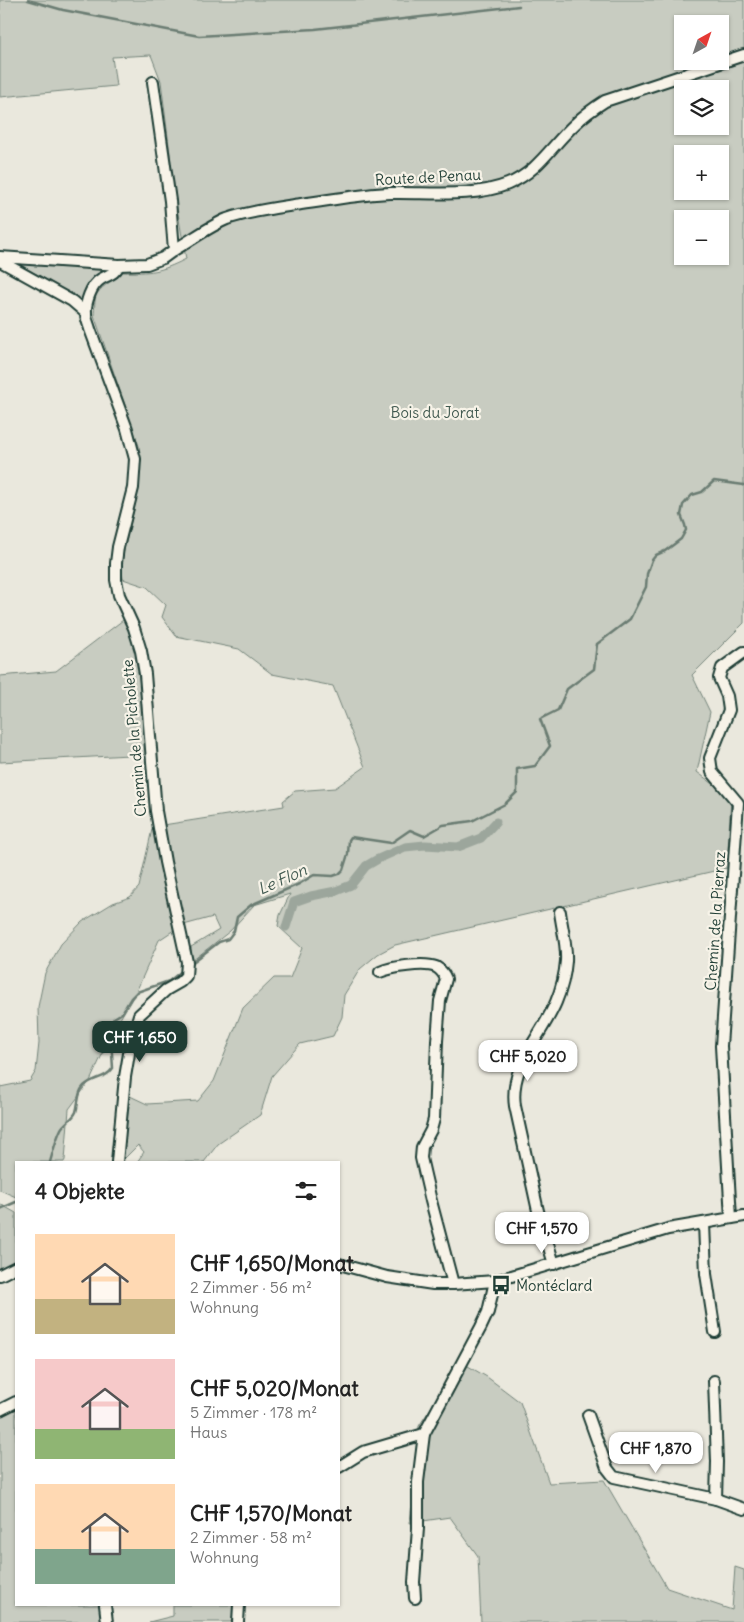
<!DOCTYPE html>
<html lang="de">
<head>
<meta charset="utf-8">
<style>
	body { margin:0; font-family:Delius,sans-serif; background:#f2f2f2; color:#222; height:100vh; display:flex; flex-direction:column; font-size:19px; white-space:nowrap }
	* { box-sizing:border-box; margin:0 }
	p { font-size:16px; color:#767676 }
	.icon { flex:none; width:28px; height:28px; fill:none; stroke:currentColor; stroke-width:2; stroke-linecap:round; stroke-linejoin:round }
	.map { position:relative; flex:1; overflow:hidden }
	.details { position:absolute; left:15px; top:1161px; width:325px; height:445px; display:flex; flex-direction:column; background:#fff; border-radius:0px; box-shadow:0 1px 4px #0004 }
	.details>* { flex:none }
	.needle { width:32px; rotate:40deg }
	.controls { position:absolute; left:674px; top:15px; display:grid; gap:10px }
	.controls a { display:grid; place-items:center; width:55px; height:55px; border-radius:0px; background:#fff; box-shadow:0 1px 4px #0004; font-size:25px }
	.price { position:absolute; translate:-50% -42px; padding:0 11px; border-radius:10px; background:#fff; color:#222; font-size:16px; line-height:32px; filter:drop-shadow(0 1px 2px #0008) }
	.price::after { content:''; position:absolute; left:50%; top:30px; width:15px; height:11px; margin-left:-8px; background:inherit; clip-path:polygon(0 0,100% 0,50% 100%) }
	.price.on { background:#1f3d34; color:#fff }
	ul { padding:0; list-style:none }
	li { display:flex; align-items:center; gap:15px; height:125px; padding:0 20px }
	li span { display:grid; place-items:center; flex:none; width:140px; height:100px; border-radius:0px; color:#555 }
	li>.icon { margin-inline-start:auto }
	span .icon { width:60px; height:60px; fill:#fffc; stroke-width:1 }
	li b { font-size:21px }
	h2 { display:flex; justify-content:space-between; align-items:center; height:60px; padding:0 20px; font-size:21px }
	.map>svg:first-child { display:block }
	.green { fill:#c8ccc1; stroke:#74847a; fill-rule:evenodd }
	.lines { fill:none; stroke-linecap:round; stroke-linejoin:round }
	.stream { stroke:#6a7c72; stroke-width:2.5 }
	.canal { stroke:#9ca69c; stroke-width:9 }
	.minor-casing { stroke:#1f3d34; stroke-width:14 }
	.minor { stroke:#f7f3e8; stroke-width:10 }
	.labels { text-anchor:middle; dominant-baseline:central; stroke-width:4.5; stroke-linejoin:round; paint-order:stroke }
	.street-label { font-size:15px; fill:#1f3d34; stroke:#f7f3e8 }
	.park-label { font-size:15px; fill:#415a50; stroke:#f7f3e8 }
	.poi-label { font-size:15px; fill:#1f3d34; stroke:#f7f3e8; text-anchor:start }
	.water-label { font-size:16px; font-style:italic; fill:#445c53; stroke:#f7f3e8 }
</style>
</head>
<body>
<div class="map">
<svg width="744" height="1622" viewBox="0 0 744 1622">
	<rect width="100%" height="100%" fill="#eae8dd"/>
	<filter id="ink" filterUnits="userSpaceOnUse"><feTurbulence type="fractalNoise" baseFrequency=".02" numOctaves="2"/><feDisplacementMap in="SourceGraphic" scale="10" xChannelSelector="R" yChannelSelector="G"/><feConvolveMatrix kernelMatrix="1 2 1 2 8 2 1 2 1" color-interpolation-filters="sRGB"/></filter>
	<g filter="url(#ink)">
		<g class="green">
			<path d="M0 0H744V623L692 675 710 712 697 772 731 797 727 868 395 945 378 954 360 969 344 995 342 1017 333 1036 300 1044 272 1076 260 1115 218 1144 204 1162H137L144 1152 138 1145 122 1161 130 1096 147 1104 198 1101 214 1081 243 1008 274 978H290L302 948 278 926 280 915 290 894 254 905 230 931 192 961 191 947 219 930 213 917 180 926 159 940 136 992 114 1029 90 1081 69 1109 65 1160 64 1162H16V1197L0 1190V1087L30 1081 36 1071 39 1043 38 1007 45 973 61 944 82 922 113 903 130 897 139 887 155 816 157 826 284 806 283 801 295 791 335 788 365 767 333 686 272 674 239 649 176 636 162 617 166 605 147 587 123 579 121 563 138 492 139 446 94 315C95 308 94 299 97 294 103 284 115 281 122 272 151 273 160 272 186 259L176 202 161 81 151 55 112 57 116 86 0 97ZM682 24H720V61H682ZM682 89H720V126H682ZM682 154H720V191H682ZM682 219H720V256H682Z"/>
			<path d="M15 262 108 269C91 277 84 284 82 302L75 296Z"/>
			<polygon points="127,617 133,627 148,754 0,762 0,676 56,671"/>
			<polygon points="0,1204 16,1213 16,1269 0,1275"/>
			<polygon points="461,1362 487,1377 520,1402 549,1483 604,1480 667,1588 732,1610 735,1567 744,1570 744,1622 481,1622 478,1556 450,1517 410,1523 419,1426"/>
			<polygon points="16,1409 16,1605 100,1605 102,1622 0,1622 0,1417"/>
			<polygon points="173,1605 235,1605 236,1606 231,1622 149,1622 173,1616"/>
		</g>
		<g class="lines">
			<g class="stream">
				<polyline points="28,0 63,10 199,36 315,29 519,6"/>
				<polyline points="189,965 219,942 228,939 234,931 237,917 251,905 299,884 314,875 333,876 339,874 343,870 348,854 349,840 351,837 391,843 410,830 424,836 443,825 472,821 505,804 517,792 517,769 535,766 550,746 540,719 558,710 567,689 594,669 597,644 630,619 646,587 647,574 652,560 656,555 665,551 681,539 686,530 685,525 681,515 683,505 692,495 702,492 714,481 744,485"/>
				<path d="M50 1162C53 1152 56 1139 61 1129 65 1122 73 1119 76 1112 79 1103 77 1093 84 1086 93 1077 106 1079 113 1068L110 1025 114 1018 122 1013 131 998 137 992 169 981 183 970"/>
				<polyline points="0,1209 16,1202"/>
			</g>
			<polyline class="canal" points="286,927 294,902 311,896 336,891 351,885 366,866 378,859 405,847 425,845 458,847 481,838 496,822"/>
			<defs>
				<g id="minor">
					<path d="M174 250C190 241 210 226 227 219 250 211 276 208 301 204 331 200 361 194 391 193 428 192 473 198 508 184 538 172 552 145 575 124 584 115 594 108 605 101L744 55"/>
					<polyline points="0,257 119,265 147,264 163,258 174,250 170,201 153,82"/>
					<polyline points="0,261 72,301 86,313"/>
					<path d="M380 972C391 967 424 962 436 967 441 970 444 974 446 979L440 1001 437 1041 434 1119 431 1130 422 1147 421 1158 431 1201 453 1284"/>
					<path d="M117 1162 125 1077 131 1042 139 1015 166 990 180 982 186 976 187 962 165 862 156 811 145 674 141 651 134 628 119 595 116 580V563L118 547 133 488 135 459 127 429 90 329C89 325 86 319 86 314 85 303 91 285 101 279 109 274 114 275 119 265"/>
					<polyline points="731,1218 721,1046 738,803 712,772 710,758 729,710 727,696 719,678 722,668 744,652"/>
					<polyline points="704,1223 706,1274 715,1332"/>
					<polyline points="339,1264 387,1277 433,1284 453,1284 495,1281 668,1229 744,1216"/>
					<path d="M554 1264 538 1211 515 1106C509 1065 541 1038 556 1002 561 990 565 974 566 961 567 945 562 928 560 912"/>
					<polyline points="0,1275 16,1267"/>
					<polyline points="714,1381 717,1462 716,1499"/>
					<polyline points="0,1410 16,1402"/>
					<polyline points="588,1415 607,1468 614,1477 716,1499 744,1509"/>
					<polyline points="339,1467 363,1452 424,1434"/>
					<polyline points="415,1598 414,1582 418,1528 418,1482 424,1434 481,1327 488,1312 495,1281"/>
					<polyline points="105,1605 107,1622"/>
					<polyline points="238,1622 239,1605"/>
				</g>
			</defs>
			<use href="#minor" class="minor-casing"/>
			<use href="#minor" class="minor"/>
		</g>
	</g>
	<defs>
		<symbol id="bus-bare" viewBox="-9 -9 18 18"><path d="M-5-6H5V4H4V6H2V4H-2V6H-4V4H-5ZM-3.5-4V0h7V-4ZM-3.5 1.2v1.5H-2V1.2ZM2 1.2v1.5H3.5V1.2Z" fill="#1f3d34" stroke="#f7f3e8" stroke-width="2.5" paint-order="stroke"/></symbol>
	</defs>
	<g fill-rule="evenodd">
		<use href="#bus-bare" x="487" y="1271" width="28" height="28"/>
	</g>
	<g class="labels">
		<g class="street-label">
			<text transform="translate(428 177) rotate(-3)">Route de Penau</text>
			<text transform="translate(134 738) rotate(-95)">Chemin de la Picholette</text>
			<text transform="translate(715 921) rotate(-86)">Chemin de la Pierraz</text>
		</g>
		<g class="park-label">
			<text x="435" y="412">Bois du Jorat</text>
		</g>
		<g class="poi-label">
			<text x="516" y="1285">Montéclard</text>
		</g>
		<g class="water-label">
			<text transform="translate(282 879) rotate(-24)">Le Flon</text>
		</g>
	</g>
</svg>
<div class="controls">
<a><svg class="needle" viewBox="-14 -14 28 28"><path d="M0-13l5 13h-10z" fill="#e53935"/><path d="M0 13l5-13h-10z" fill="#767676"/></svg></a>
<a><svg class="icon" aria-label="layers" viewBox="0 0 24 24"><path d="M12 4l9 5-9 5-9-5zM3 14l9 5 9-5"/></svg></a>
<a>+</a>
<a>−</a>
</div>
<b class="price on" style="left:140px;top:1063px">CHF 1,650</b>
<b class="price" style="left:528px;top:1082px">CHF 5,020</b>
<b class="price" style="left:542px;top:1254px">CHF 1,570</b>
<b class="price" style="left:656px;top:1474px">CHF 1,870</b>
<section class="details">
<h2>4 Objekte<svg class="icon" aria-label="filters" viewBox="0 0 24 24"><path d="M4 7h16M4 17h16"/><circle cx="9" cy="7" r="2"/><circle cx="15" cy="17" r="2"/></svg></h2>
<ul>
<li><span style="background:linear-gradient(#ffd9b3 65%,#c2b280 0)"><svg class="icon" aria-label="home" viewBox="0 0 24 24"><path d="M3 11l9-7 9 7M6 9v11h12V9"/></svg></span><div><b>CHF 1,650/Monat</b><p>2 Zimmer · 56 m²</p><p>Wohnung</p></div></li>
<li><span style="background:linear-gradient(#f6c9c9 70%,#8fb573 0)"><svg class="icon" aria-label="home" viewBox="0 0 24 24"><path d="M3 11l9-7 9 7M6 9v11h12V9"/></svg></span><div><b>CHF 5,020/Monat</b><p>5 Zimmer · 178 m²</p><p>Haus</p></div></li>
<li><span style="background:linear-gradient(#ffd9b3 65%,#7fa58c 0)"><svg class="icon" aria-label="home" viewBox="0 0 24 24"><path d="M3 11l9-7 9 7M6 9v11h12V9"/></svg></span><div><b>CHF 1,570/Monat</b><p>2 Zimmer · 58 m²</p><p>Wohnung</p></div></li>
</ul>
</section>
</div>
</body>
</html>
